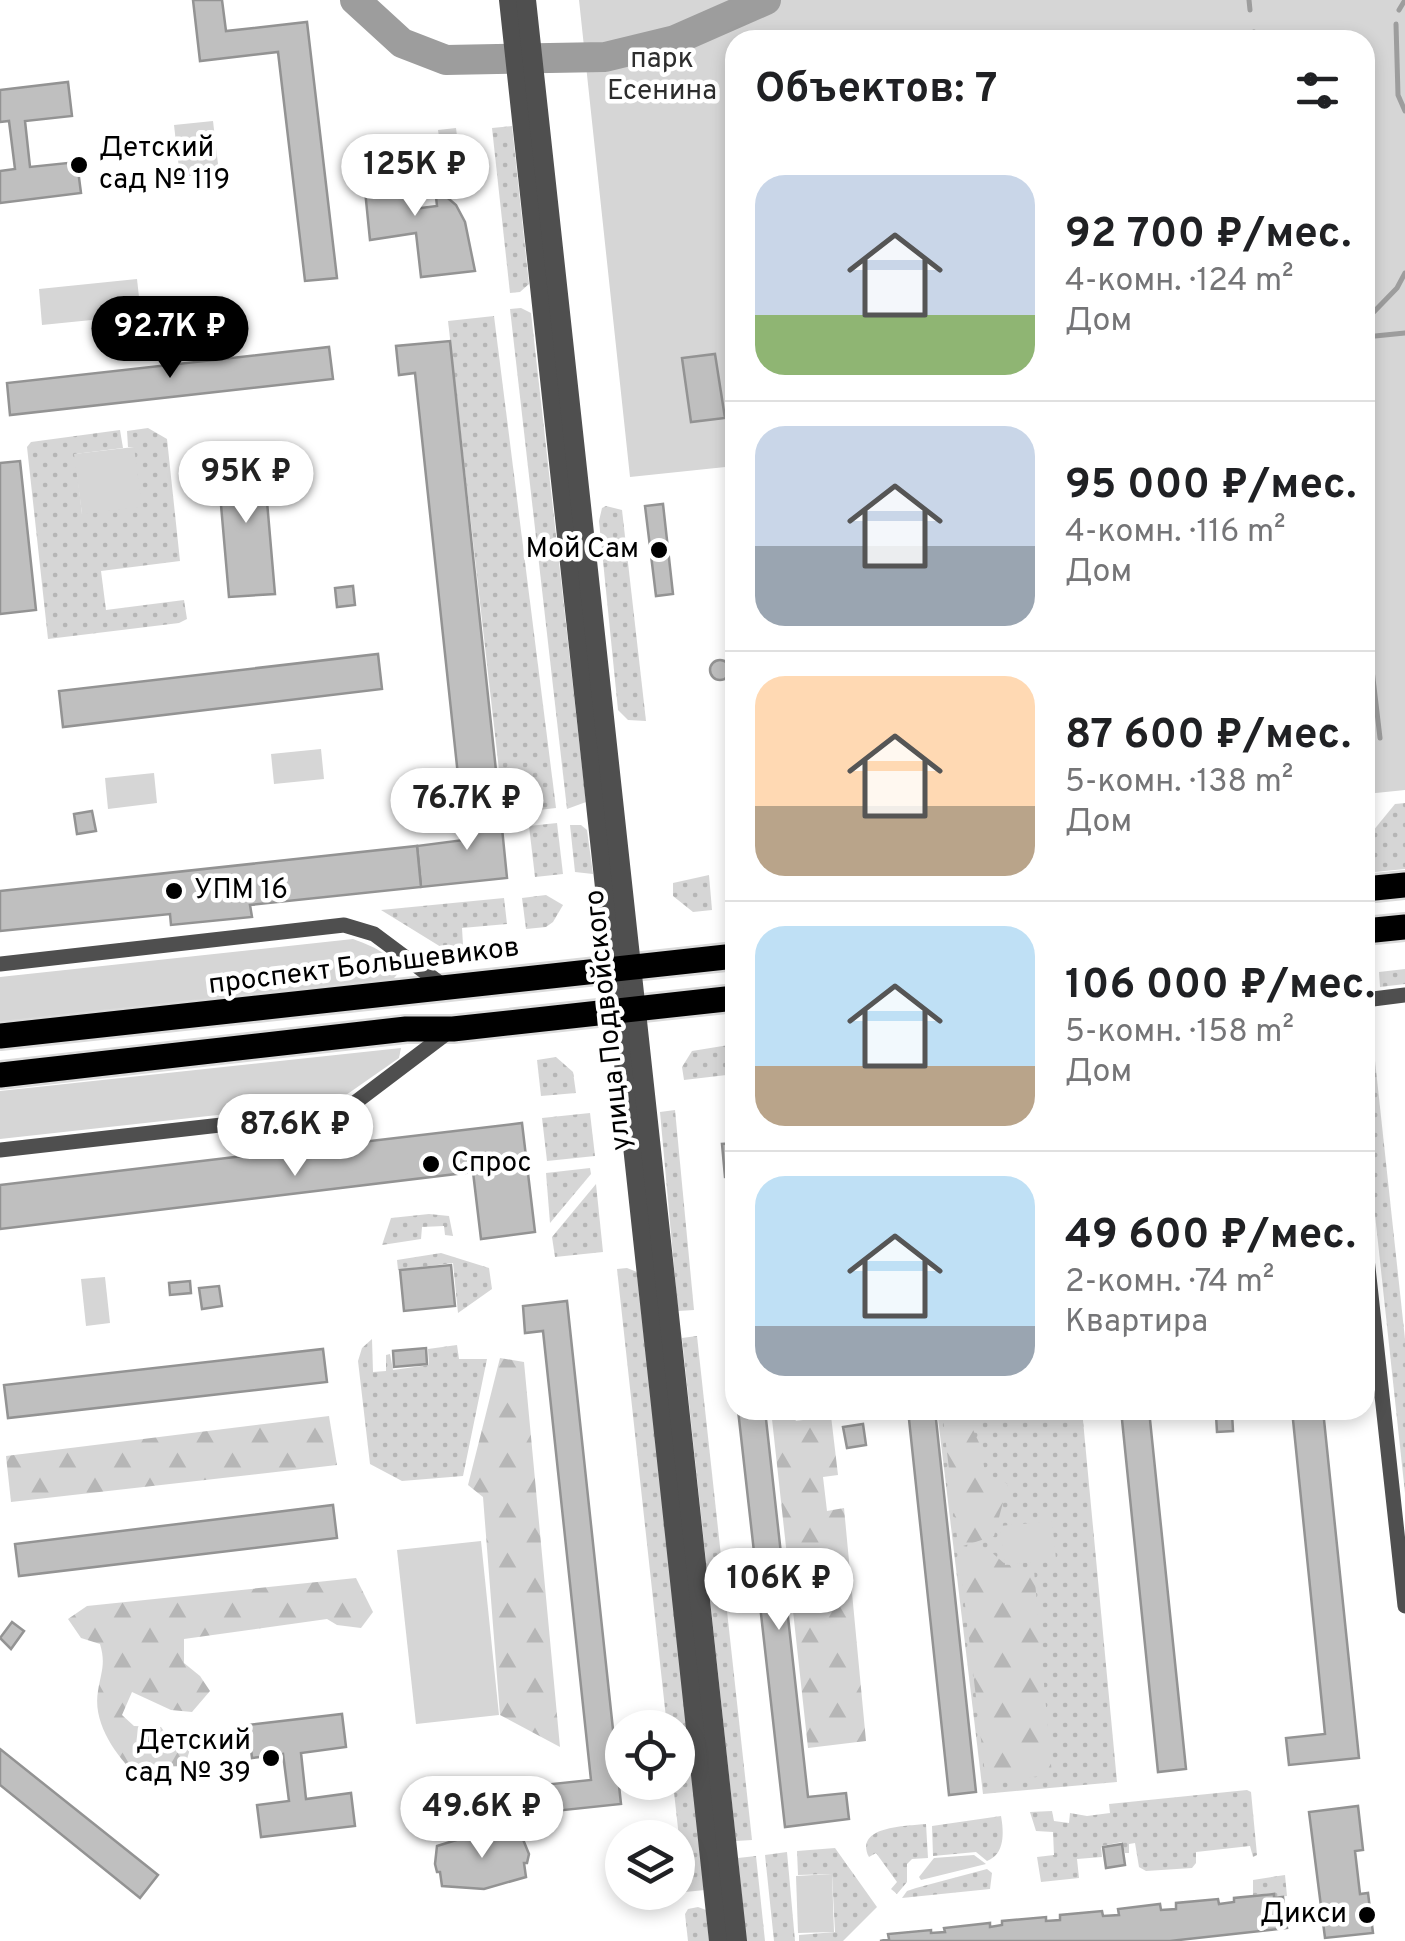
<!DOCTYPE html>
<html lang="ru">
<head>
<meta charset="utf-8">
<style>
	body { margin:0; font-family:Overpass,sans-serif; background:#f6f6f6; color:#202124; height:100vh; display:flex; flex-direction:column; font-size:38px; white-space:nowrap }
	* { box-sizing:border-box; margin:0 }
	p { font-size:32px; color:#757577 }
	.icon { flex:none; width:55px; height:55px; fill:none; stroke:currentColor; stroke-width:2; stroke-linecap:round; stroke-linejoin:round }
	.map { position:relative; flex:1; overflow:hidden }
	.drawer { position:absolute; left:725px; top:30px; width:650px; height:1390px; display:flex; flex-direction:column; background:#fff; border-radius:30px; box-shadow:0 5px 15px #0003 }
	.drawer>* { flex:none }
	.fabs { position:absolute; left:605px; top:1710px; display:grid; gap:20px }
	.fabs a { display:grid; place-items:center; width:90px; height:90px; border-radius:50%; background:#fff; box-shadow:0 5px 15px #0003; font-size:50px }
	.price { position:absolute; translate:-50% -85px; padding:0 22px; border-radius:35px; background:#fff; color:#222; font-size:32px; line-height:65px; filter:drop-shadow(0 2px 5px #0008) }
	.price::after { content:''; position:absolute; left:50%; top:60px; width:30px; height:22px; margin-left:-15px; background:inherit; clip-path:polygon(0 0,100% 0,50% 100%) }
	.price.on { background:#000; color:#fff }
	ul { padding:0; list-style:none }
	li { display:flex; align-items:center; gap:30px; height:250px; padding:0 30px }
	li+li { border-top:2px solid #e0e0e0 }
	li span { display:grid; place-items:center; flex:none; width:280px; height:200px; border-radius:30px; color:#555 }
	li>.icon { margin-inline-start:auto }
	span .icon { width:120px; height:120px; fill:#fffc; stroke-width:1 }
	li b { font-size:42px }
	h2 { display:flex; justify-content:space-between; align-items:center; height:120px; padding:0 30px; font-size:42px }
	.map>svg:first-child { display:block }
	.grass { fill:url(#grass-dots) }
	.forest { fill:url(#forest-firs) }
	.green { fill:#d6d6d6 }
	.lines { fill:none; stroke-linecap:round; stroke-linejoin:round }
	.stream { stroke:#9d9d9d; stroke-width:5 }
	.river { stroke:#9d9d9d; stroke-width:30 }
	.building { fill:#bfbfbf; stroke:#939393; stroke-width:2.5 }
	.primary-casing { stroke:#dbdbdb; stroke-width:30 }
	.minor { stroke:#4f4f4f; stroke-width:15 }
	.tertiary { stroke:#4f4f4f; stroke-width:20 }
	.primary { stroke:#000; stroke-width:25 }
	.poi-dot { fill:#000; stroke:#fff; stroke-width:4 }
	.labels { text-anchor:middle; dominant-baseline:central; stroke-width:9; stroke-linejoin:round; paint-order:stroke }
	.park-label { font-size:28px; fill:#2d2d2d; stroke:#fff }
	.poi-label { font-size:28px; fill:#000; stroke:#fff; text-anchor:start }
	.street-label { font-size:28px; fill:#000; stroke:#fff }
</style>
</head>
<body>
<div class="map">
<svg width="1405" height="1941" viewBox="0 0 1405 1941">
	<defs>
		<pattern id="grass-dots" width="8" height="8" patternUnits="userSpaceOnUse" patternTransform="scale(2.5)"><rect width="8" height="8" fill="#d6d6d6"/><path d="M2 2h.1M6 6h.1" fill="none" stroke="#b6b6b6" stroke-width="1.8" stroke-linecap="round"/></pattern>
		<pattern id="forest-firs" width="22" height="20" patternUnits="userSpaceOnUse" patternTransform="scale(2.5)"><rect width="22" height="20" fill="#d6d6d6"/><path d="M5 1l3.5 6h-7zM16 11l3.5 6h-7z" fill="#b6b6b6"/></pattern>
	</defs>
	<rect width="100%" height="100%" fill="#fff"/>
	<g class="grass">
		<polygon points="512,126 529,284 520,292 510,293 492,128"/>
		<polygon points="521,308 531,313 586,802 567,809 510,309"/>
		<polygon points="494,316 556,808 504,814 448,321"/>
		<polygon points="148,428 167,439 180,561 101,571 106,610 184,600 187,619 179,623 48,639 27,447 31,442 120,430 123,448 75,454 82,514 134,447 128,447 127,431"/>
		<polygon points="606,506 622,510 646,721 628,720 618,710 599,521 602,508"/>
		<polygon points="1405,803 1405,869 1365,873 1368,837 1395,804"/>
		<polygon points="557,823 563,874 535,877 529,826"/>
		<polygon points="570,825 581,825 587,830 593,874 575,872"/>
		<polygon points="709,875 712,910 693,912 673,896 673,883"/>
		<polygon points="546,895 563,905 553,922 546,927 526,929 522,898"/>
		<polygon points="504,898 507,924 462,928 463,945 441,947 381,910"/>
		<polygon points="1405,969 1405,984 1380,987 1379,972"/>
		<polygon points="1372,1033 1405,1339 1405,1493 1365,1122 1365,1034"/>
		<polygon points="735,1044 735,1074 684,1080 682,1067 692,1051"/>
		<polygon points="556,1057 573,1072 576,1093 541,1096 537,1060"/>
		<polygon points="675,1110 694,1310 678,1311 660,1112"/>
		<polygon points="590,1113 595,1156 547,1161 542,1118"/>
		<polygon points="590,1168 591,1174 550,1223 546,1173"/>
		<polygon points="596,1184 603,1252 555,1257 552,1237"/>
		<polygon points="429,1214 449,1216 453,1236 445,1235 444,1226 422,1227 421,1239 382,1245 391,1218"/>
		<polygon points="441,1253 489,1268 492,1289 458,1313 453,1263 398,1270 397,1260"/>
		<polygon points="627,1268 637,1272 705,1890 685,1892 673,1783 678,1782 678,1728 667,1727 617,1269"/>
		<polygon points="697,1336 752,1840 736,1841 682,1338"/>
		<polygon points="372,1339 373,1372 386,1371 386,1355 390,1354 393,1370 429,1365 428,1349 457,1345 459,1359 487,1359 463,1476 402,1481 370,1464 358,1361 362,1348"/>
		<polygon points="937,1410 1082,1410 1117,1782 983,1794"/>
		<polygon points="1247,1790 1251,1792 1257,1855 1253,1857 1250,1846 1196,1852 1196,1863 1192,1868 1146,1871 1139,1867 1135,1843 1129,1844 1129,1853 1125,1853 1122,1842 1101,1846 1102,1857 1077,1859 1079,1878 1041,1882 1037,1857 1054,1855 1053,1832 1036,1831 1030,1812 1052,1811 1054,1821 1069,1823 1070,1813 1087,1816 1110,1813 1109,1804"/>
		<path d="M1001 1816C1004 1833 1005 1854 987 1861L976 1852 933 1856 932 1826Z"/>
		<path d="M926 1824 928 1858 912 1859 907 1864V1882L897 1894 891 1889 897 1882 876 1853 869 1857C854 1826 906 1826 926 1824Z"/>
		<polygon points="835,1848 877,1907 843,1941 799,1941 799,1935 835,1932 832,1874 798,1875 797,1851"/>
		<polygon points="787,1852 795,1941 774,1941 765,1855"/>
		<polygon points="756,1856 765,1941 746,1941 738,1858"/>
		<polygon points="987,1869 992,1873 990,1889 902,1898 907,1891 916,1888"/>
		<polygon points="1285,1875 1287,1896 1275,1897 1274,1893 1253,1895 1253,1880"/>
		<polygon points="698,1907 706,1910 709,1941 688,1941 685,1914 688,1909"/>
	</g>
	<g class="forest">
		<polygon points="500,1358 524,1362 560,1747 500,1715 483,1497 468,1485"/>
		<polygon points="771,1410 790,1410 796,1421 831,1416 838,1475 823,1477 827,1511 844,1508 866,1741 808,1748"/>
		<polygon points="942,1410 964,1410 981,1447 985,1473 1008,1484 994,1536 963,1546 990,1551 1005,1564 1034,1570 1052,1775 986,1782"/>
		<polygon points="329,1416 337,1465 11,1502 6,1456"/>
		<path d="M356 1578 373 1612 361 1628 337 1625 327 1619 184 1639V1663L200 1676 210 1691 192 1712 171 1710 132 1692 122 1715 134 1726 161 1727 174 1746 190 1749 185 1766 152 1767 141 1780C118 1758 92 1725 98 1691 101 1672 106 1664 100 1644L81 1638 68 1619 87 1606Z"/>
	</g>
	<g class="green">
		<polygon points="579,0 1405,0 1405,790 1366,794 1365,783 1365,40 735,40 735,466 630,477"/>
		<polygon points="213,121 219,173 180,177 174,125"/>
		<polygon points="456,128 459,153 442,156 438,130"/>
		<polygon points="137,279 141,315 42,325 39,289"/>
		<polygon points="134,447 142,507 82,514 74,454"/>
		<polygon points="321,749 324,779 274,784 271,754"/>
		<polygon points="154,773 157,803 108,809 105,778"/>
		<path d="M353 939C370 945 392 954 399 972L390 983 0 1024V977Z"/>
		<polygon points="401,1048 399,1058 336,1102 0,1139 0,1091"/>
		<polygon points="105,1277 110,1323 86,1326 81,1279"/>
		<polygon points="1052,1521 1056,1559 1005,1565 1000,1526"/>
		<polygon points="481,1541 499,1715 416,1724 397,1550"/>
		<polygon points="974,1855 986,1864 921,1880 919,1877 934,1858"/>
		<polygon points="832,1874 834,1932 798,1933 796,1876"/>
	</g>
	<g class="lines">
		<g class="stream">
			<polyline points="1249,0 1250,10"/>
			<polyline points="1399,10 1405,0"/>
			<polyline points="1396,24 1398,95 1405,111"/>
			<polyline points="1254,32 1255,40"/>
			<polyline points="1365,321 1397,288 1405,273"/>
			<polyline points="1365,337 1405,333"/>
			<polyline points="1365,610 1380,738"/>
		</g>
		<polyline class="river" points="355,0 402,43 446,60 605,57 675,40 766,0"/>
	</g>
	<g class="building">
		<polygon points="193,0 222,0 226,31 307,22 337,278 305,281 278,52 200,61"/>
		<polygon points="68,82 72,116 25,121 30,167 77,162 81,193 0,203 0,171 15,169 9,121 0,122 0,90"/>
		<polygon points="392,147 396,173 409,176 413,209 437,206 435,187 456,205 465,222 475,271 421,277 416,233 370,240 362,160"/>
		<polygon points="450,341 500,808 462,813 415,373 399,375 396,346"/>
		<polygon points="329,347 333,379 10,415 7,383"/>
		<polygon points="715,354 725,418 691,422 682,358"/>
		<polygon points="263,455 275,594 229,597 217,459"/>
		<polygon points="20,461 36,610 0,614 0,463"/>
		<polygon points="663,504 673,594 656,596 645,506"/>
		<polygon points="353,586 355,605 337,607 335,588"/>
		<polygon points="378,654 382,689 63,727 59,691"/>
		<circle cx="720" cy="670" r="10"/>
		<polygon points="500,808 507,878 421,887 417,846 464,840 462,813"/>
		<polygon points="92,811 96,831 77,834 74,814"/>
		<polygon points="417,846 421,887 250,905 252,917 171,925 170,914 0,931 0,891"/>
		<polygon points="522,1123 535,1232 481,1239 473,1172 0,1229 0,1185"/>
		<polygon points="735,1143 735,1176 725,1177 722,1144"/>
		<polygon points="451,1265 455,1306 404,1311 400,1270"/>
		<polygon points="190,1281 191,1293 170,1295 169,1283"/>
		<polygon points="219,1286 222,1306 202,1309 199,1288"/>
		<polygon points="567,1301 621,1804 555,1811 552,1784 591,1780 543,1331 525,1333 523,1306"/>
		<polygon points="426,1348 427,1364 394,1367 393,1351"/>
		<polygon points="323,1349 327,1382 8,1418 4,1385"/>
		<polygon points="738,1410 765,1410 808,1797 846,1793 849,1819 785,1827"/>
		<polygon points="908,1410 935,1410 976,1792 949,1795"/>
		<polygon points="1121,1410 1149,1410 1186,1769 1158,1772"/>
		<polygon points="1292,1410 1323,1410 1359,1758 1289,1765 1286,1738 1325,1734"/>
		<polygon points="1232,1413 1233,1431 1217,1432 1216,1415"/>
		<polygon points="863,1424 866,1445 847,1448 843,1427"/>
		<polygon points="333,1505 337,1538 19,1576 15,1544"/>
		<polygon points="12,1622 24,1631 11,1649 0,1638"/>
		<polygon points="342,1714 346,1747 301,1753 306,1799 351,1793 355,1826 261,1837 257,1805 289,1801 283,1754 252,1758 248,1725"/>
		<polygon points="0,1749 158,1875 140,1898 0,1785"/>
		<polygon points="1358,1806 1363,1850 1355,1851 1360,1894 1368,1893 1373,1933 1325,1938 1309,1812"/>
		<polygon points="479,1833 522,1837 529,1854 527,1863 524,1863 526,1877 484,1889 442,1886 440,1872 437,1872 435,1864 437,1846"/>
		<polygon points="1122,1844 1125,1865 1106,1868 1103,1847"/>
		<polygon points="1274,1894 1274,1898 1283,1897 1287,1928 1170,1941 880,1941 889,1939 888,1934 931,1930 931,1933 945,1932 944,1928 990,1923 990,1927 1002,1925 1002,1921 1046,1917 1046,1921 1060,1920 1060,1915 1102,1911 1103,1916 1119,1915 1118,1909 1160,1904 1161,1910 1176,1909 1176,1903 1218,1899 1219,1904 1234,1902 1234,1898"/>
	</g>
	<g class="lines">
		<defs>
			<g id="primary">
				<polyline points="1365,889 1405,885"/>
				<polyline points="1365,931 1405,927"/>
				<polyline points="0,1036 735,956"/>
				<polyline points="0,1075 406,1029 453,1029 735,998"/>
			</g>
		</defs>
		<use href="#primary" class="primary-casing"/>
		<g class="minor">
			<polyline points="0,964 344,925 374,934 445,987"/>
			<polyline points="1365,1000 1405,995"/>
			<polyline points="0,1150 344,1111 451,1030"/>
			<polyline points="1365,1240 1405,1606"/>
		</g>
		<g class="tertiary">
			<polyline points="509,0 719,1941"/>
			<polyline points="526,0 737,1941"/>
		</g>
		<use href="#primary" class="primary"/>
	</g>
	<g class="poi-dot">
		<circle cx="79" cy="165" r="10"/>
		<circle cx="659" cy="550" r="10"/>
		<circle cx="174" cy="891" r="10"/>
		<circle cx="431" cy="1164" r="10"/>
		<circle cx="271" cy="1758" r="10"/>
		<circle cx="1367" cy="1915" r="10"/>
	</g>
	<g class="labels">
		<g class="park-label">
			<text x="662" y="60">парк<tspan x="662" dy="32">Есенина</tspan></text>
		</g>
		<g class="poi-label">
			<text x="99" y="149">Детский<tspan x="99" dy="32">сад № 119</tspan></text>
			<text x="639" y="550" text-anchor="end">Мой Сам</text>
			<text x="194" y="891">УПМ 16</text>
			<text x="451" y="1164">Спрос</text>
			<text x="251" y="1742" text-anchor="end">Детский<tspan x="251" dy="32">сад № 39</tspan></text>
			<text x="1347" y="1915" text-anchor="end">Дикси</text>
		</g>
		<g class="street-label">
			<text transform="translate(364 967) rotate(-7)">проспект Большевиков</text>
			<text transform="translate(609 1020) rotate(-96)">улица Подвойского</text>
		</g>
	</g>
</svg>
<div class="fabs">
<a><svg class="icon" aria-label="locate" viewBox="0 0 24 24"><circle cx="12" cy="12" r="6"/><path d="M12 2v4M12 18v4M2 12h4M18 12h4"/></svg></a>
<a><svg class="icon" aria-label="layers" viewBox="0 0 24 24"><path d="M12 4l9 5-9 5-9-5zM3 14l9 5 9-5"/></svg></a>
</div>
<b class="price" style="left:415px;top:219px">125K ₽</b>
<b class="price on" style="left:170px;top:381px">92.7K ₽</b>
<b class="price" style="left:246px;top:526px">95K ₽</b>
<b class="price" style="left:467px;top:853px">76.7K ₽</b>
<b class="price" style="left:295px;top:1179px">87.6K ₽</b>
<b class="price" style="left:779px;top:1633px">106K ₽</b>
<b class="price" style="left:482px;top:1861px">49.6K ₽</b>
<section class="drawer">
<h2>Объектов: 7<svg class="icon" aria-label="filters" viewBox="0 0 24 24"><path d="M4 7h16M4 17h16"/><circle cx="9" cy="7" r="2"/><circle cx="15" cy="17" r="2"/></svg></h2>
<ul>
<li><span style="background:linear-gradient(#c9d6e8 70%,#8fb573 0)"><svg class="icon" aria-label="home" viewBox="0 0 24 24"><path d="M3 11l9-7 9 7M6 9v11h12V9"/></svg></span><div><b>92 700 ₽/мес.</b><p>4-комн. · 124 m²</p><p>Дом</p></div></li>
<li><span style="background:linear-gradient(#c9d6e8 60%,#9aa5b1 0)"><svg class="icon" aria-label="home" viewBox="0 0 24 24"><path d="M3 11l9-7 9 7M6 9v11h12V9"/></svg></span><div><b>95 000 ₽/мес.</b><p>4-комн. · 116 m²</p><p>Дом</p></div></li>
<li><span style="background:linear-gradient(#ffd9b3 65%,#b9a48a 0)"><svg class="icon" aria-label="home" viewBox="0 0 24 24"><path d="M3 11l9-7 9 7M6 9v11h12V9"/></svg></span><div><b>87 600 ₽/мес.</b><p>5-комн. · 138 m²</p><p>Дом</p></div></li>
<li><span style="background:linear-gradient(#bfe0f5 70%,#b9a48a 0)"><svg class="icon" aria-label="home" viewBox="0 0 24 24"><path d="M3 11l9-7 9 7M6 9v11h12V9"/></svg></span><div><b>106 000 ₽/мес.</b><p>5-комн. · 158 m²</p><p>Дом</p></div></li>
<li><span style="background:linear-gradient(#bfe0f5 75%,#9aa5b1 0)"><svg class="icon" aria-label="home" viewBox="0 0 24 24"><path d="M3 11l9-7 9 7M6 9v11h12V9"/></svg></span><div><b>49 600 ₽/мес.</b><p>2-комн. · 74 m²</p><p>Квартира</p></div></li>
</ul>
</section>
</div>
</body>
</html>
